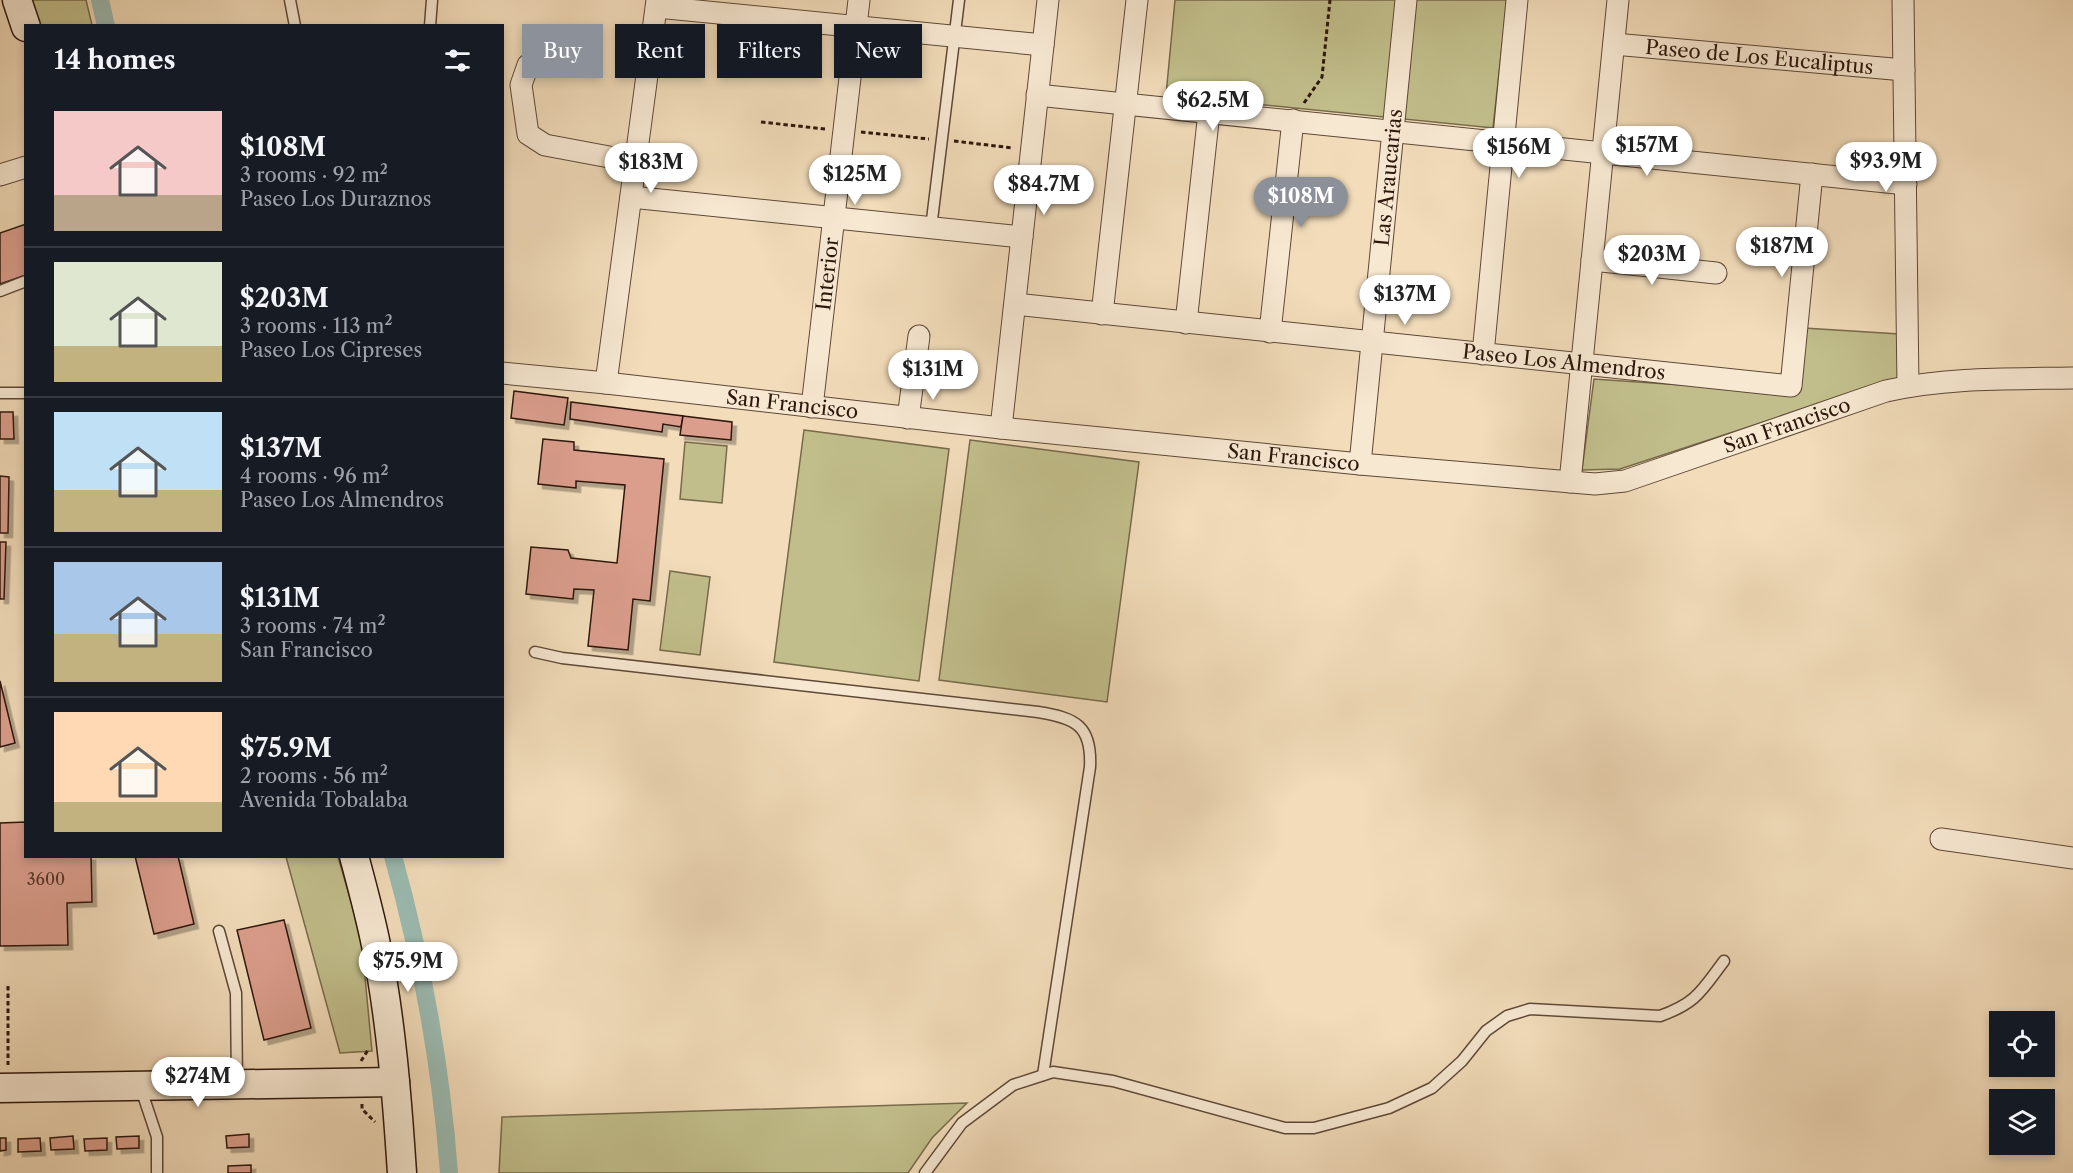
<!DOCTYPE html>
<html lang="en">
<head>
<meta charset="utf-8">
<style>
	body { margin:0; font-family:"Libre Caslon Text",serif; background:#20242c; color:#f1f3f6; height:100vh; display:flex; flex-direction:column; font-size:22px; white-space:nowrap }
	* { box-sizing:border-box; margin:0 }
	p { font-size:20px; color:#9ea1a6 }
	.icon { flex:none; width:33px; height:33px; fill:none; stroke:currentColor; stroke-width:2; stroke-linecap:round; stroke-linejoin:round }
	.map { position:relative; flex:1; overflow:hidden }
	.panel { position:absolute; left:24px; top:24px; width:480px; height:834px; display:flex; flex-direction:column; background:#171b24; border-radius:0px; box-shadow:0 3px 9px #0003 }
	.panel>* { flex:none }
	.top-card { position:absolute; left:522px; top:24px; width:570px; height:54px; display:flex; gap:12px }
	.buttons { position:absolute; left:1989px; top:1011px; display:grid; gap:12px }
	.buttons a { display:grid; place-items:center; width:66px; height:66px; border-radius:0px; background:#171b24; box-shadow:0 3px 9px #0003; font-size:30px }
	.price { position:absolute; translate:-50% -51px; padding:0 14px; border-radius:21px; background:#fff; color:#222; font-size:20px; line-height:39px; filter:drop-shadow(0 2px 3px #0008) }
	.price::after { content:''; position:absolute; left:50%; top:36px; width:18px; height:14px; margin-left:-9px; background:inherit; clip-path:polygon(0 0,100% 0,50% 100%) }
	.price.current { background:#8c9099; color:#fff }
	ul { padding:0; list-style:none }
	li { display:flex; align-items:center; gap:18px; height:150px; padding:0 30px }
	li+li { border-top:2px solid #363941 }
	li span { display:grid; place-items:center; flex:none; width:168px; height:120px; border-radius:0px; color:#555 }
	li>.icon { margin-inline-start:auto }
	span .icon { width:72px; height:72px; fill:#fffc; stroke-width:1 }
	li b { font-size:26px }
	h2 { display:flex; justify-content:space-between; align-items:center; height:72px; padding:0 30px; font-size:26px }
	.tag { padding:0 21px; border-radius:0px; background:#171b24; box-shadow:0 3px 9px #0003; font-size:21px; line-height:54px }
	.tag.current { background:#8c9099; color:#fff }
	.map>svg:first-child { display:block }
	.green { fill:#c1be8b; stroke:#776a4b; stroke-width:1.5 }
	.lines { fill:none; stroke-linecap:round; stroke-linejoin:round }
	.canal { stroke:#9bbbb2; stroke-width:18 }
	.building { fill:#db9e8d; stroke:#2d170b; stroke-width:1.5; filter:url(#shadow) }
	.lane-casing { stroke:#5e4837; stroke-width:13 }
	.street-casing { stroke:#5e4837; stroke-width:23 }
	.secondary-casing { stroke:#2d170b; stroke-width:31 }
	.path { stroke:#2d170b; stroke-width:3; stroke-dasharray:4.5 3; stroke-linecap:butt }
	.lane { stroke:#f7e8d2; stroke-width:10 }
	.street { stroke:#f7e8d2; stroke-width:21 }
	.secondary { stroke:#f7e8d2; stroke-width:28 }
	.labels { text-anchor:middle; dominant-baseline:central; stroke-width:6; stroke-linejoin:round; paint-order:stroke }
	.number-label { font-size:16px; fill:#58392c }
	.street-label { font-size:20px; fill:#2d170b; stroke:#f7e8d2 }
</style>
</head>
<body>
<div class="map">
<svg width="2073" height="1173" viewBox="0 0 2073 1173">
	<defs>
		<filter id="shadow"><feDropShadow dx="4.5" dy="4.5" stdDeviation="0" flood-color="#0004"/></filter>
	</defs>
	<rect width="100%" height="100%" fill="#f2dcba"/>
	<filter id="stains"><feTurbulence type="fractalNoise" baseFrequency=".00333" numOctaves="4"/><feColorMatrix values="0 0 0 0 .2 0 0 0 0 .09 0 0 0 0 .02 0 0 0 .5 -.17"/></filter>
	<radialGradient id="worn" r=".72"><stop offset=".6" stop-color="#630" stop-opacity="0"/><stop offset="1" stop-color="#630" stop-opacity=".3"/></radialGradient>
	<g class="green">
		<polygon points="26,0 86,0 92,25 35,25"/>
		<polygon points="1175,0 1507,0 1493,128 1166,95"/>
		<polygon points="1804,328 1899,334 1898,378 1620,469 1582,470 1594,379 1797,393"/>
		<polygon points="804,430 949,449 919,681 774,662"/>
		<polygon points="970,440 1139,462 1107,702 939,680"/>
		<polygon points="685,442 727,446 722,503 680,499"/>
		<polygon points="670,571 710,577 700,655 660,650"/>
		<polygon points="286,857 338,857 361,935 372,1051 340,1053"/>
		<polygon points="967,1103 932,1138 908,1173 499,1173 502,1117"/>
	</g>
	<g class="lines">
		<g class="canal">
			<polyline points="100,0 106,26"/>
			<path d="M393 856C422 960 441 1066 449 1173"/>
		</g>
	</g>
	<g class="building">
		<polygon points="26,224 26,275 0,284 0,233"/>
		<polygon points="514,391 568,398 564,425 511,418"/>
		<polygon points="571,402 683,416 681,427 663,424 662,432 570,419"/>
		<polygon points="0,412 13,412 14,439 0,439"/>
		<polygon points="683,416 732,422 731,440 680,435"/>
		<polygon points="543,439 574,442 574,450 664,459 650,601 633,599 628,650 588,646 594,590 574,589 573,599 526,594 531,547 568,550 571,558 617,563 625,485 576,481 576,488 538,484"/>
		<polygon points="0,476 9,477 8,533 0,533"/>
		<polygon points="0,542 6,542 4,599 0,599"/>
		<polygon points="0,681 15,743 0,747"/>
		<polygon points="26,822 26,856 91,856 92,902 67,903 68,945 0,946 0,823"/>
		<polygon points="135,856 178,856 194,924 154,934"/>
		<polygon points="284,920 311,1028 264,1040 237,930"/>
		<polygon points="249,1134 249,1147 227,1148 226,1136"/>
		<polygon points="73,1136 74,1149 51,1150 50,1138"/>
		<polygon points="139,1136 139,1148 117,1149 116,1137"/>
		<polygon points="0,1138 6,1138 6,1150 0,1151"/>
		<polygon points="40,1138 41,1151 18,1152 18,1139"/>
		<polygon points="107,1138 107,1150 85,1151 84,1139"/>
		<polygon points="251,1165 251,1173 228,1173 228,1166"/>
	</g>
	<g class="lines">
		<defs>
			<g id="lane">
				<polyline points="290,0 295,26"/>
				<polyline points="430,26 432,0"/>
				<polyline points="931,228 959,0"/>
				<polyline points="0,291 26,281"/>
				<polyline points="0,393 26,393"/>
				<path d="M535 652 562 658 1038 712C1076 718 1092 726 1090 767L1043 1075"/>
				<polyline points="219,931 236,993 237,1084"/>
				<polyline points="141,1089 157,1137 157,1173"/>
				<path d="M925 1173 962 1123 1013 1085 1053 1072 1113 1081 1285 1128H1314L1389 1108 1432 1088 1462 1061 1486 1031 1507 1016 1530 1009 1660 1016C1697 1003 1702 990 1724 961"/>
			</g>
			<g id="street">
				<polyline points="1903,0 1908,386"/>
				<polyline points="657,7 1043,45"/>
				<path id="s1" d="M1614 44 1904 70"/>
				<polyline points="554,48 528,65 521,85 528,134 545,145 636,162"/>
				<polyline points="1037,95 1906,184"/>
				<polyline points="0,175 26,167"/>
				<polyline points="631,197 1022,237"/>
				<polyline points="1592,260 1716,273"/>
				<path id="s2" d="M1015 304 1791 386 1812 174"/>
				<polyline points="1102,314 1137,0"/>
				<polyline points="1186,323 1209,112"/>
				<polyline points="1270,332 1293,120"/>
				<polyline points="1483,354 1517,0"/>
				<path id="s3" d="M502 373 606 383 1001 428 1360 464 1595 484 1625 481 1886 391C1947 377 2011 379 2073 378"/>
				<polyline points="606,383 657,0"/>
				<path id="s4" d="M812 407 859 0"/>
				<polyline points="908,418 919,336"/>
				<polyline points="1001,428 1048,0"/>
				<path id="s5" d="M1360 464 1406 0"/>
				<polyline points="1570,482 1618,0"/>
				<polyline points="1941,839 2073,858"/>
			</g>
			<g id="secondary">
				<polyline points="17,0 26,27"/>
				<path d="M354 856C362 886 370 915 376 945 391 1020 397 1097 402 1173"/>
				<polyline points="0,1088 395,1082"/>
			</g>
		</defs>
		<use href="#lane" class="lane-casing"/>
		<use href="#street" class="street-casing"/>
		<use href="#secondary" class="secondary-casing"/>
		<g class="path">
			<polyline points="1304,103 1322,77 1330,0"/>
			<polyline points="761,122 825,129"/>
			<polyline points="861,132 929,139"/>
			<polyline points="954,141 1013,148"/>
			<polyline points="8,986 8,1065"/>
			<polyline points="361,1061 368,1050"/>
			<polyline points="362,1104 362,1109 375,1122"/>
		</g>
		<use href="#lane" class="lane"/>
		<use href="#street" class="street"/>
		<use href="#secondary" class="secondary"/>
	</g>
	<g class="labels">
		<g class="number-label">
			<text x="46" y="879">3600</text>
		</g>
		<g class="street-label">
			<text stroke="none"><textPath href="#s1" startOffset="146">Paseo de Los Eucaliptus</textPath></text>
			<text stroke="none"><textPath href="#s5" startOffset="288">Las Araucarias</textPath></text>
			<text stroke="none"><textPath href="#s4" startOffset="134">Interior</textPath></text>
			<text stroke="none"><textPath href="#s2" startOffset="552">Paseo Los Almendros</textPath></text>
			<text stroke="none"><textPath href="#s3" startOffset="292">San Francisco</textPath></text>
			<text stroke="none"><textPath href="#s3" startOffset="1300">San Francisco</textPath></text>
			<text stroke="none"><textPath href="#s3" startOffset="796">San Francisco</textPath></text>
		</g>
	</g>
	<rect width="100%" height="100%" filter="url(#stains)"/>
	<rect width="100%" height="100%" fill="url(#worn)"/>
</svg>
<div class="buttons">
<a><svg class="icon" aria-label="locate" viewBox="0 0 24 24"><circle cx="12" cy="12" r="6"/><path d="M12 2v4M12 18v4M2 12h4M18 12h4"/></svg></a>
<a><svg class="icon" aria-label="layers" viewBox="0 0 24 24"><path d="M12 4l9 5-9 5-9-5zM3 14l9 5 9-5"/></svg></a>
</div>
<b class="price" style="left:1213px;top:132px">$62.5M</b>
<b class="price" style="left:1647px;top:177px">$157M</b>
<b class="price" style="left:1519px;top:179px">$156M</b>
<b class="price" style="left:1886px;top:193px">$93.9M</b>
<b class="price" style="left:651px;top:194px">$183M</b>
<b class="price" style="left:855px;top:206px">$125M</b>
<b class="price" style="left:1044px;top:216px">$84.7M</b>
<b class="price current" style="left:1301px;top:228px">$108M</b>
<b class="price" style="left:1782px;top:278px">$187M</b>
<b class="price" style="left:1652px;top:286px">$203M</b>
<b class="price" style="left:1405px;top:326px">$137M</b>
<b class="price" style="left:933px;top:401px">$131M</b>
<b class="price" style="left:408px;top:993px">$75.9M</b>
<b class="price" style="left:198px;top:1108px">$274M</b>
<div class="top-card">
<a class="tag current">Buy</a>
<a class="tag">Rent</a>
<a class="tag">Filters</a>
<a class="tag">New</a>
</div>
<section class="panel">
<h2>14 homes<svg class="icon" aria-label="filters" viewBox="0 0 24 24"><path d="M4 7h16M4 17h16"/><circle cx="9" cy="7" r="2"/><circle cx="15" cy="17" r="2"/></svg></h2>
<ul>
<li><span style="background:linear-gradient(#f6c9c9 70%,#b9a48a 0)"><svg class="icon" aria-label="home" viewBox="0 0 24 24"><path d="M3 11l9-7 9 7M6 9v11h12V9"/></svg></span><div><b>$108M</b><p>3 rooms · 92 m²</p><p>Paseo Los Duraznos</p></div></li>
<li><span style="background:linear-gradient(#dfe7d0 70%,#c2b280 0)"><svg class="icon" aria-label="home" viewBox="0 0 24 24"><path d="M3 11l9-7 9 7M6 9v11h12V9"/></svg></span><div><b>$203M</b><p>3 rooms · 113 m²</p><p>Paseo Los Cipreses</p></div></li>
<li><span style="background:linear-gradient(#bfe0f5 65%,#c2b280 0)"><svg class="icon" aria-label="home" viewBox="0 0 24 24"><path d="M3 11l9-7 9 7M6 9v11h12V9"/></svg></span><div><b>$137M</b><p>4 rooms · 96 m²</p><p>Paseo Los Almendros</p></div></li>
<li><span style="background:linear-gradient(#a9c7e8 60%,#c2b280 0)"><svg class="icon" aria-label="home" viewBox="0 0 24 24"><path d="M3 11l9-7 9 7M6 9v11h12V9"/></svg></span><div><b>$131M</b><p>3 rooms · 74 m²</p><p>San Francisco</p></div></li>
<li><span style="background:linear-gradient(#ffd9b3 75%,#c2b280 0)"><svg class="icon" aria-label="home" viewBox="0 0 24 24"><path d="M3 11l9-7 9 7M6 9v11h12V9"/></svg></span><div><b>$75.9M</b><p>2 rooms · 56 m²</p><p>Avenida Tobalaba</p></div></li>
</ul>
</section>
</div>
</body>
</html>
